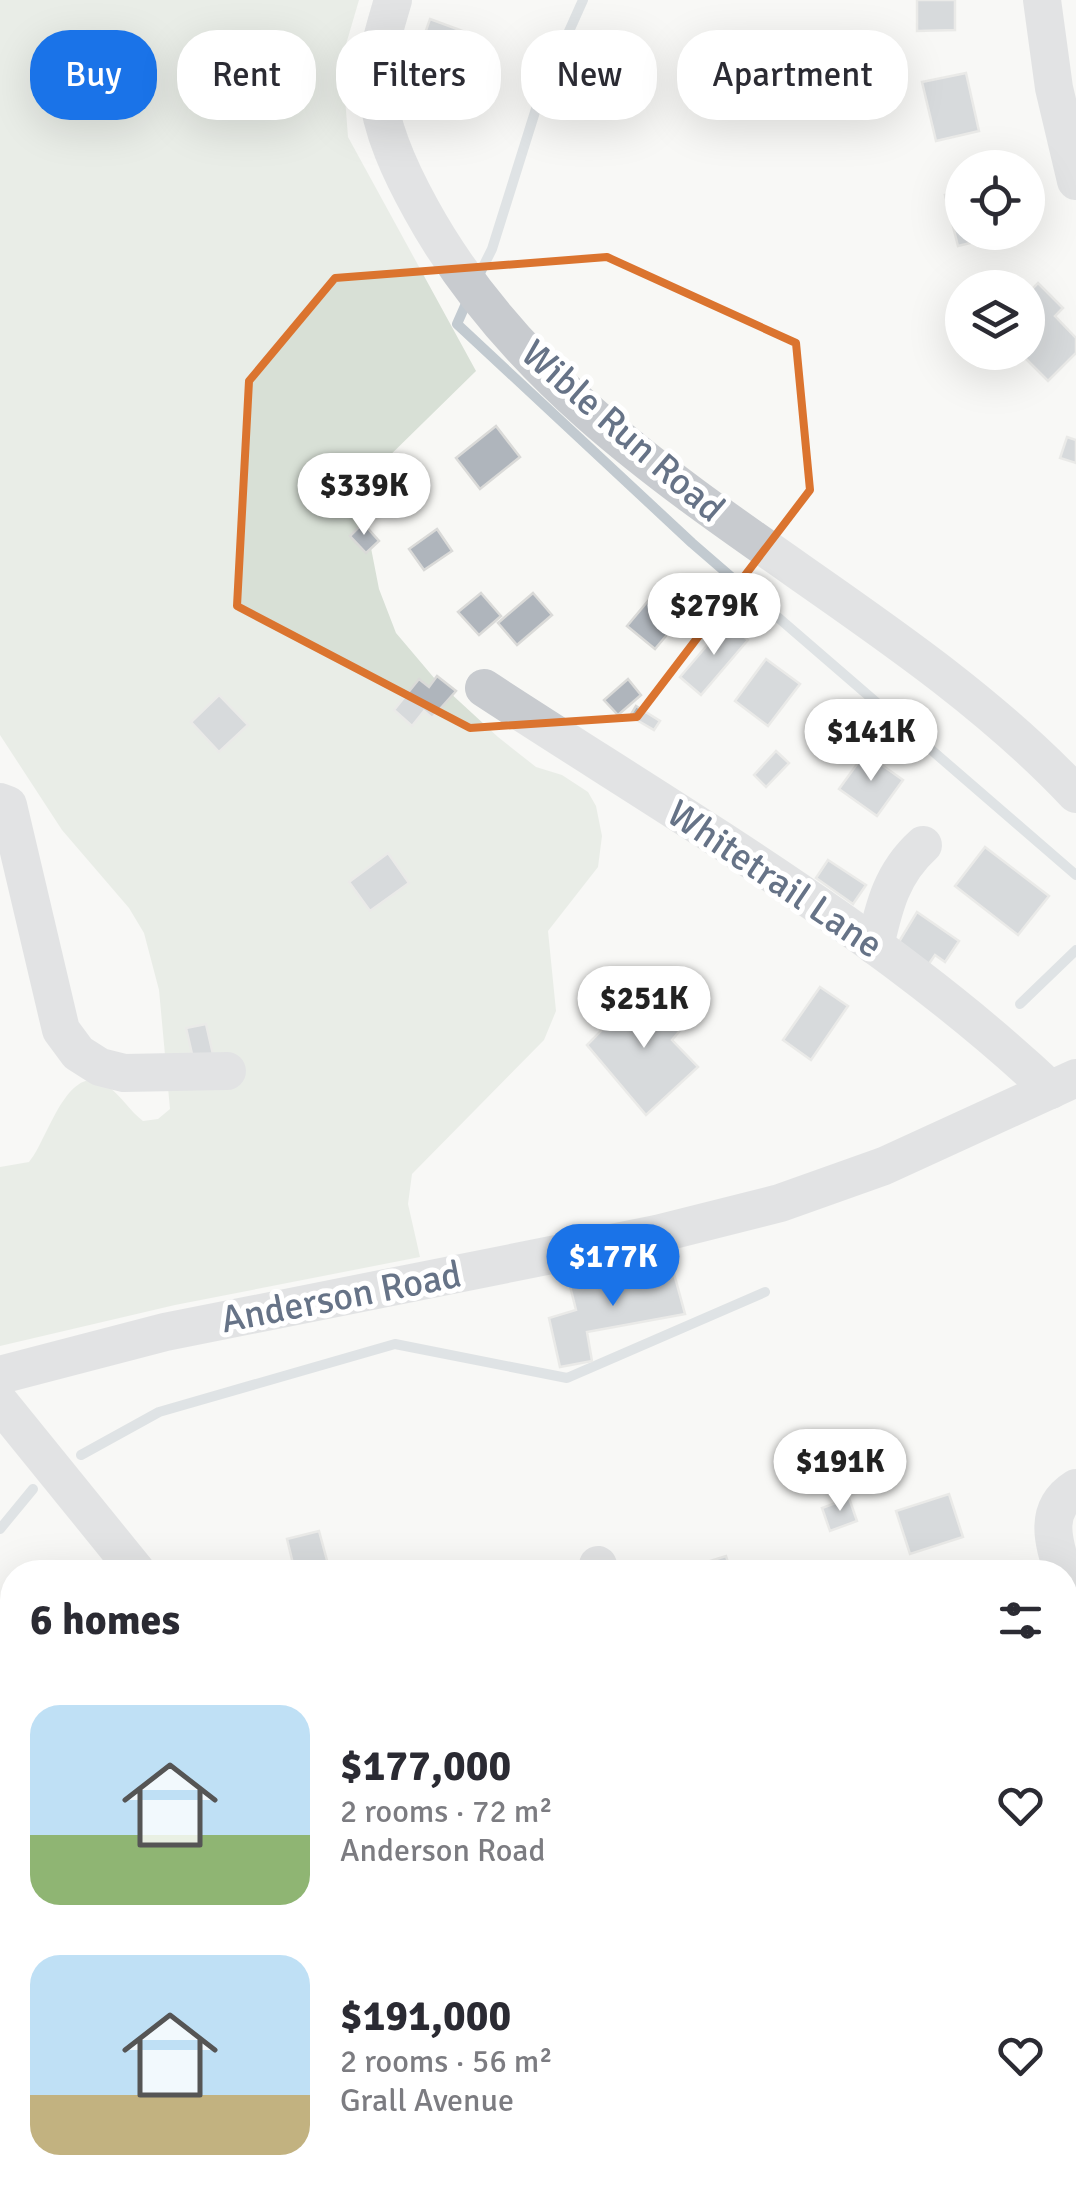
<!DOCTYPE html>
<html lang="en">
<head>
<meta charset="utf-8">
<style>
	body { margin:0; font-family:Signika,sans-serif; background:#f7f7f7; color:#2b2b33; height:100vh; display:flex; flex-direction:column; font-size:38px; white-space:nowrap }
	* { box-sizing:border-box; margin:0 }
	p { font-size:32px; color:#7c7c81 }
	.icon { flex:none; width:55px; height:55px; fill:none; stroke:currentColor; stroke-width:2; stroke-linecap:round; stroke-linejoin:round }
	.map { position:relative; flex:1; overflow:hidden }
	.panel { position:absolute; left:0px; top:1560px; width:1078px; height:642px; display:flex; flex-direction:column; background:#fff; border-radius:40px 40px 0 0; box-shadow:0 10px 40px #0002 }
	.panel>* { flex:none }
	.top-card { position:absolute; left:30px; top:30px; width:1018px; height:90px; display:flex; gap:20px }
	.controls { position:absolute; left:945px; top:150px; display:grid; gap:20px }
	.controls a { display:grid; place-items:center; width:100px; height:100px; border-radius:50%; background:#fff; box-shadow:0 10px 40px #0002; font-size:50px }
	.price { position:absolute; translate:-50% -85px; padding:0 22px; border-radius:35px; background:#fff; color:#222; font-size:32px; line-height:65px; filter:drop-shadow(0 2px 5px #0008) }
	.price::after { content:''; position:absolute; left:50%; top:60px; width:30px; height:22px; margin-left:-15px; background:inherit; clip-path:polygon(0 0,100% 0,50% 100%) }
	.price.selected { background:#1a73e8; color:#fff }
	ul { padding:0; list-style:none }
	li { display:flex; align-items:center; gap:30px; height:250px; padding:0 30px }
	li span { display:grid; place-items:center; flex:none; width:280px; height:200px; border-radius:30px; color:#555 }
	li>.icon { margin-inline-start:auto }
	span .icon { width:120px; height:120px; fill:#fffc; stroke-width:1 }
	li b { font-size:42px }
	h2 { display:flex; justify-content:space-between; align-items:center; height:120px; padding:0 30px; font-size:42px }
	.chip { padding:0 35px; border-radius:40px; background:#fff; box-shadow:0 10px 40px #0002; font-size:35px; line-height:90px }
	.chip.selected { background:#1a73e8; color:#fff }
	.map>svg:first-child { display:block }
	.green { fill:#d8e0d6 }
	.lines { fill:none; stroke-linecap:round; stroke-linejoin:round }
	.stream { stroke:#c2cad0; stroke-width:10 }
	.building { fill:#afb5bc; stroke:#dadad8; stroke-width:2.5 }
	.minor { stroke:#c8cbcf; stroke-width:38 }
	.marked { fill:none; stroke:#db742f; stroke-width:8; stroke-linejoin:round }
	.labels { text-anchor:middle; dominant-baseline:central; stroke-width:10; stroke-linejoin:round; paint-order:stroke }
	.street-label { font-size:38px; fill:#667387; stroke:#fff }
</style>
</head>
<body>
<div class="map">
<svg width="1076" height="2202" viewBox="0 0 1076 2202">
	<rect width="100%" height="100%" fill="#f8f8f5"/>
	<path class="green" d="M0 0H359L342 58 348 137 476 371 376 469 367 482 364 512 379 589 396 633 435 679 498 737 536 767 562 775 588 792 596 806 602 836 598 867 548 931 556 1011 544 1040 412 1174 408 1204 420 1257 175 1305 0 1346V1167L29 1162C47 1143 68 1055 109 1087 122 1097 130 1111 143 1121L158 1119 170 1109 159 990 144 933 129 908 62 830 0 735Z"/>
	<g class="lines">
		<g class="stream">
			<polyline points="477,279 492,249 540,96 583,0"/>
			<polyline points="468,299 457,324 692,543 1076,875"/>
			<polyline points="1020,1004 1076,950"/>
			<polyline points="81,1455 159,1412 395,1344 567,1378 765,1292"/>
			<polyline points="0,1529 33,1489"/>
		</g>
	</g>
	<g class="building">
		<polygon points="917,0 955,0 955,30 917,31"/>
		<polygon points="430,19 468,33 464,43 479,48 470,72 418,53"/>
		<polygon points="966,73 979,131 936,141 922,82"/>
		<polygon points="962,191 962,232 1003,235 958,246 945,195"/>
		<polygon points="1038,283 1063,308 1055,316 1076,338 1076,353 1048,381 1019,352 1028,352 1028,293"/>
		<polygon points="496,426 520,457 480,489 456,458"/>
		<polygon points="1067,437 1076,440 1076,463 1060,458"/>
		<polygon points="363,523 379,541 366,553 350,536"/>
		<polygon points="437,529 452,551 424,570 409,549"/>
		<polygon points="663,583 691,606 655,649 627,626"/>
		<polygon points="481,593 501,616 479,635 458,612"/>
		<polygon points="533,593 552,615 517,645 498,623"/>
		<polygon points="727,622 748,640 701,695 680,677"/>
		<polygon points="766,659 800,684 768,726 735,701"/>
		<polygon points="437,676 456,691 432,718 424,711 412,726 394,710 419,679 429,687"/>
		<polygon points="628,679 641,695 618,715 604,700"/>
		<polygon points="219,695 248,725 219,752 191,722"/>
		<polygon points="636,706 660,721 654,730 630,716"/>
		<polygon points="776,751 789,763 766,787 754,775"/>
		<polygon points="865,753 903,780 877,816 839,789"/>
		<polygon points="985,847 1049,896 1018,935 955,886"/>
		<polygon points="388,853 409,883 370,911 349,882"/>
		<polygon points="828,860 866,885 853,904 816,878"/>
		<polygon points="917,912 959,941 945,962 935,955 924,971 894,950"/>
		<polygon points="820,987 848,1006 811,1060 783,1040"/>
		<polygon points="643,988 683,1027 672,1040 698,1067 646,1115 587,1045"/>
		<polygon points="206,1024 215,1063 195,1067 186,1028"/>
		<polygon points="653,1266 654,1273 673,1270 685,1314 587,1332 592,1361 560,1367 549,1318 576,1310 570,1286"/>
		<polygon points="949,1494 963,1537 910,1554 896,1511"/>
		<polygon points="849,1498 857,1521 830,1531 822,1508"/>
		<polygon points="319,1531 328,1564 295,1572 287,1539"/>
		<polygon points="726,1556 731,1572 682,1572 681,1570"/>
		<polygon points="1069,1777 1076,1805 1076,1840 1065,1843 1065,1778"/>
		<polygon points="1076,1897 1076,1939 1065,1943 1065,1900"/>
		<polygon points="1076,1968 1076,2007 1069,2008 1065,1971"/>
		<polygon points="1065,2135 1068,2146 1076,2144 1076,2174 1068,2174 1074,2194 1045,2201 1042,2190 1065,2190"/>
		<polygon points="12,2163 12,2190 48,2190 50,2202 0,2202 0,2166"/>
		<polygon points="857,2190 902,2190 905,2202 860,2202"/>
	</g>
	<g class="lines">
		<g class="minor">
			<path d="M393 0C385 28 374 59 377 89 381 131 401 173 421 209 567 476 876 581 1076 794"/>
			<polyline points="1042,0 1054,88 1076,181"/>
			<path d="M484 688C678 815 882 931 1051 1090"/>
			<polyline points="0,802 8,805 61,1030 78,1053 100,1067 124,1073 227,1071"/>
			<path d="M875 946C884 906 892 873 923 845"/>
			<polyline points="0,1375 165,1332 657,1234 780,1203 884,1166 1076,1078"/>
			<polyline points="0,1403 137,1572"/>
			<polyline points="598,1565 600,1572"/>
			<path d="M1063 1572C1053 1541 1043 1509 1076 1488"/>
			<polyline points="1065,1578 1076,1612"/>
			<polyline points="0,1794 12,1779"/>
			<polyline points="1065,2061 1076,2058"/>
			<polyline points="304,2190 307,2202"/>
			<polyline points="782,2190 784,2202"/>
			<polyline points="436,2202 487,2190"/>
		</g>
	</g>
	<path d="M0 0H1076V2202H0ZM607 257 796 343 810 490 637 717 470 728 237 606 249 381 335 278Z" fill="#f8f8f5" fill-opacity=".55" fill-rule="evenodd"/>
	<path class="marked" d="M607 257 796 343 810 490 637 717 470 728 237 606 249 381 335 278Z"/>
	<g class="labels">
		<g class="street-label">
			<text transform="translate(623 431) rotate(41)">Wible Run Road</text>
			<text transform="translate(775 879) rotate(34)">Whitetrail Lane</text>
			<text transform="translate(341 1297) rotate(-11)">Anderson Road</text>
		</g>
	</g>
</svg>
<div class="controls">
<a><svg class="icon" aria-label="locate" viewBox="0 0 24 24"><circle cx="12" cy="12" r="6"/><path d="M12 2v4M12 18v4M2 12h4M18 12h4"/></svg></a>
<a><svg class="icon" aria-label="layers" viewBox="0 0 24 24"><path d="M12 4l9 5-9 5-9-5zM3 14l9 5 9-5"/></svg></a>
</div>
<b class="price" style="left:364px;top:538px">$339K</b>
<b class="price" style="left:714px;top:658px">$279K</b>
<b class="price" style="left:871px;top:784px">$141K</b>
<b class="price" style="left:644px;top:1051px">$251K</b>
<b class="price selected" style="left:613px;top:1309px">$177K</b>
<b class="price" style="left:840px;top:1514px">$191K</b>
<div class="top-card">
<a class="chip selected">Buy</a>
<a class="chip">Rent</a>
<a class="chip">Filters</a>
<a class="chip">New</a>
<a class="chip">Apartment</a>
</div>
<section class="panel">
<h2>6 homes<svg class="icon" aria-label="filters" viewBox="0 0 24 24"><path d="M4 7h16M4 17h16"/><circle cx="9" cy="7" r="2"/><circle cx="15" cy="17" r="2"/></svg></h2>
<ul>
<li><span style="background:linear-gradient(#bfe0f5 65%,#8fb573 0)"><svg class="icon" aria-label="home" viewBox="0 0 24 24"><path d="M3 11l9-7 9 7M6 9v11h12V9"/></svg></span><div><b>$177,000</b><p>2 rooms · 72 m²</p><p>Anderson Road</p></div><svg class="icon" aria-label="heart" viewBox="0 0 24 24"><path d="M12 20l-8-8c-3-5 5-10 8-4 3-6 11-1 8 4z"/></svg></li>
<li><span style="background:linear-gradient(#bfe0f5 70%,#c2b280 0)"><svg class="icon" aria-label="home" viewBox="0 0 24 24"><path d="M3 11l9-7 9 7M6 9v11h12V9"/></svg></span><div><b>$191,000</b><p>2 rooms · 56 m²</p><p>Grall Avenue</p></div><svg class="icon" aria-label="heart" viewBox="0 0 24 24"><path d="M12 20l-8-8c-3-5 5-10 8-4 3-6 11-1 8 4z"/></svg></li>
</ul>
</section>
</div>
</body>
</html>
